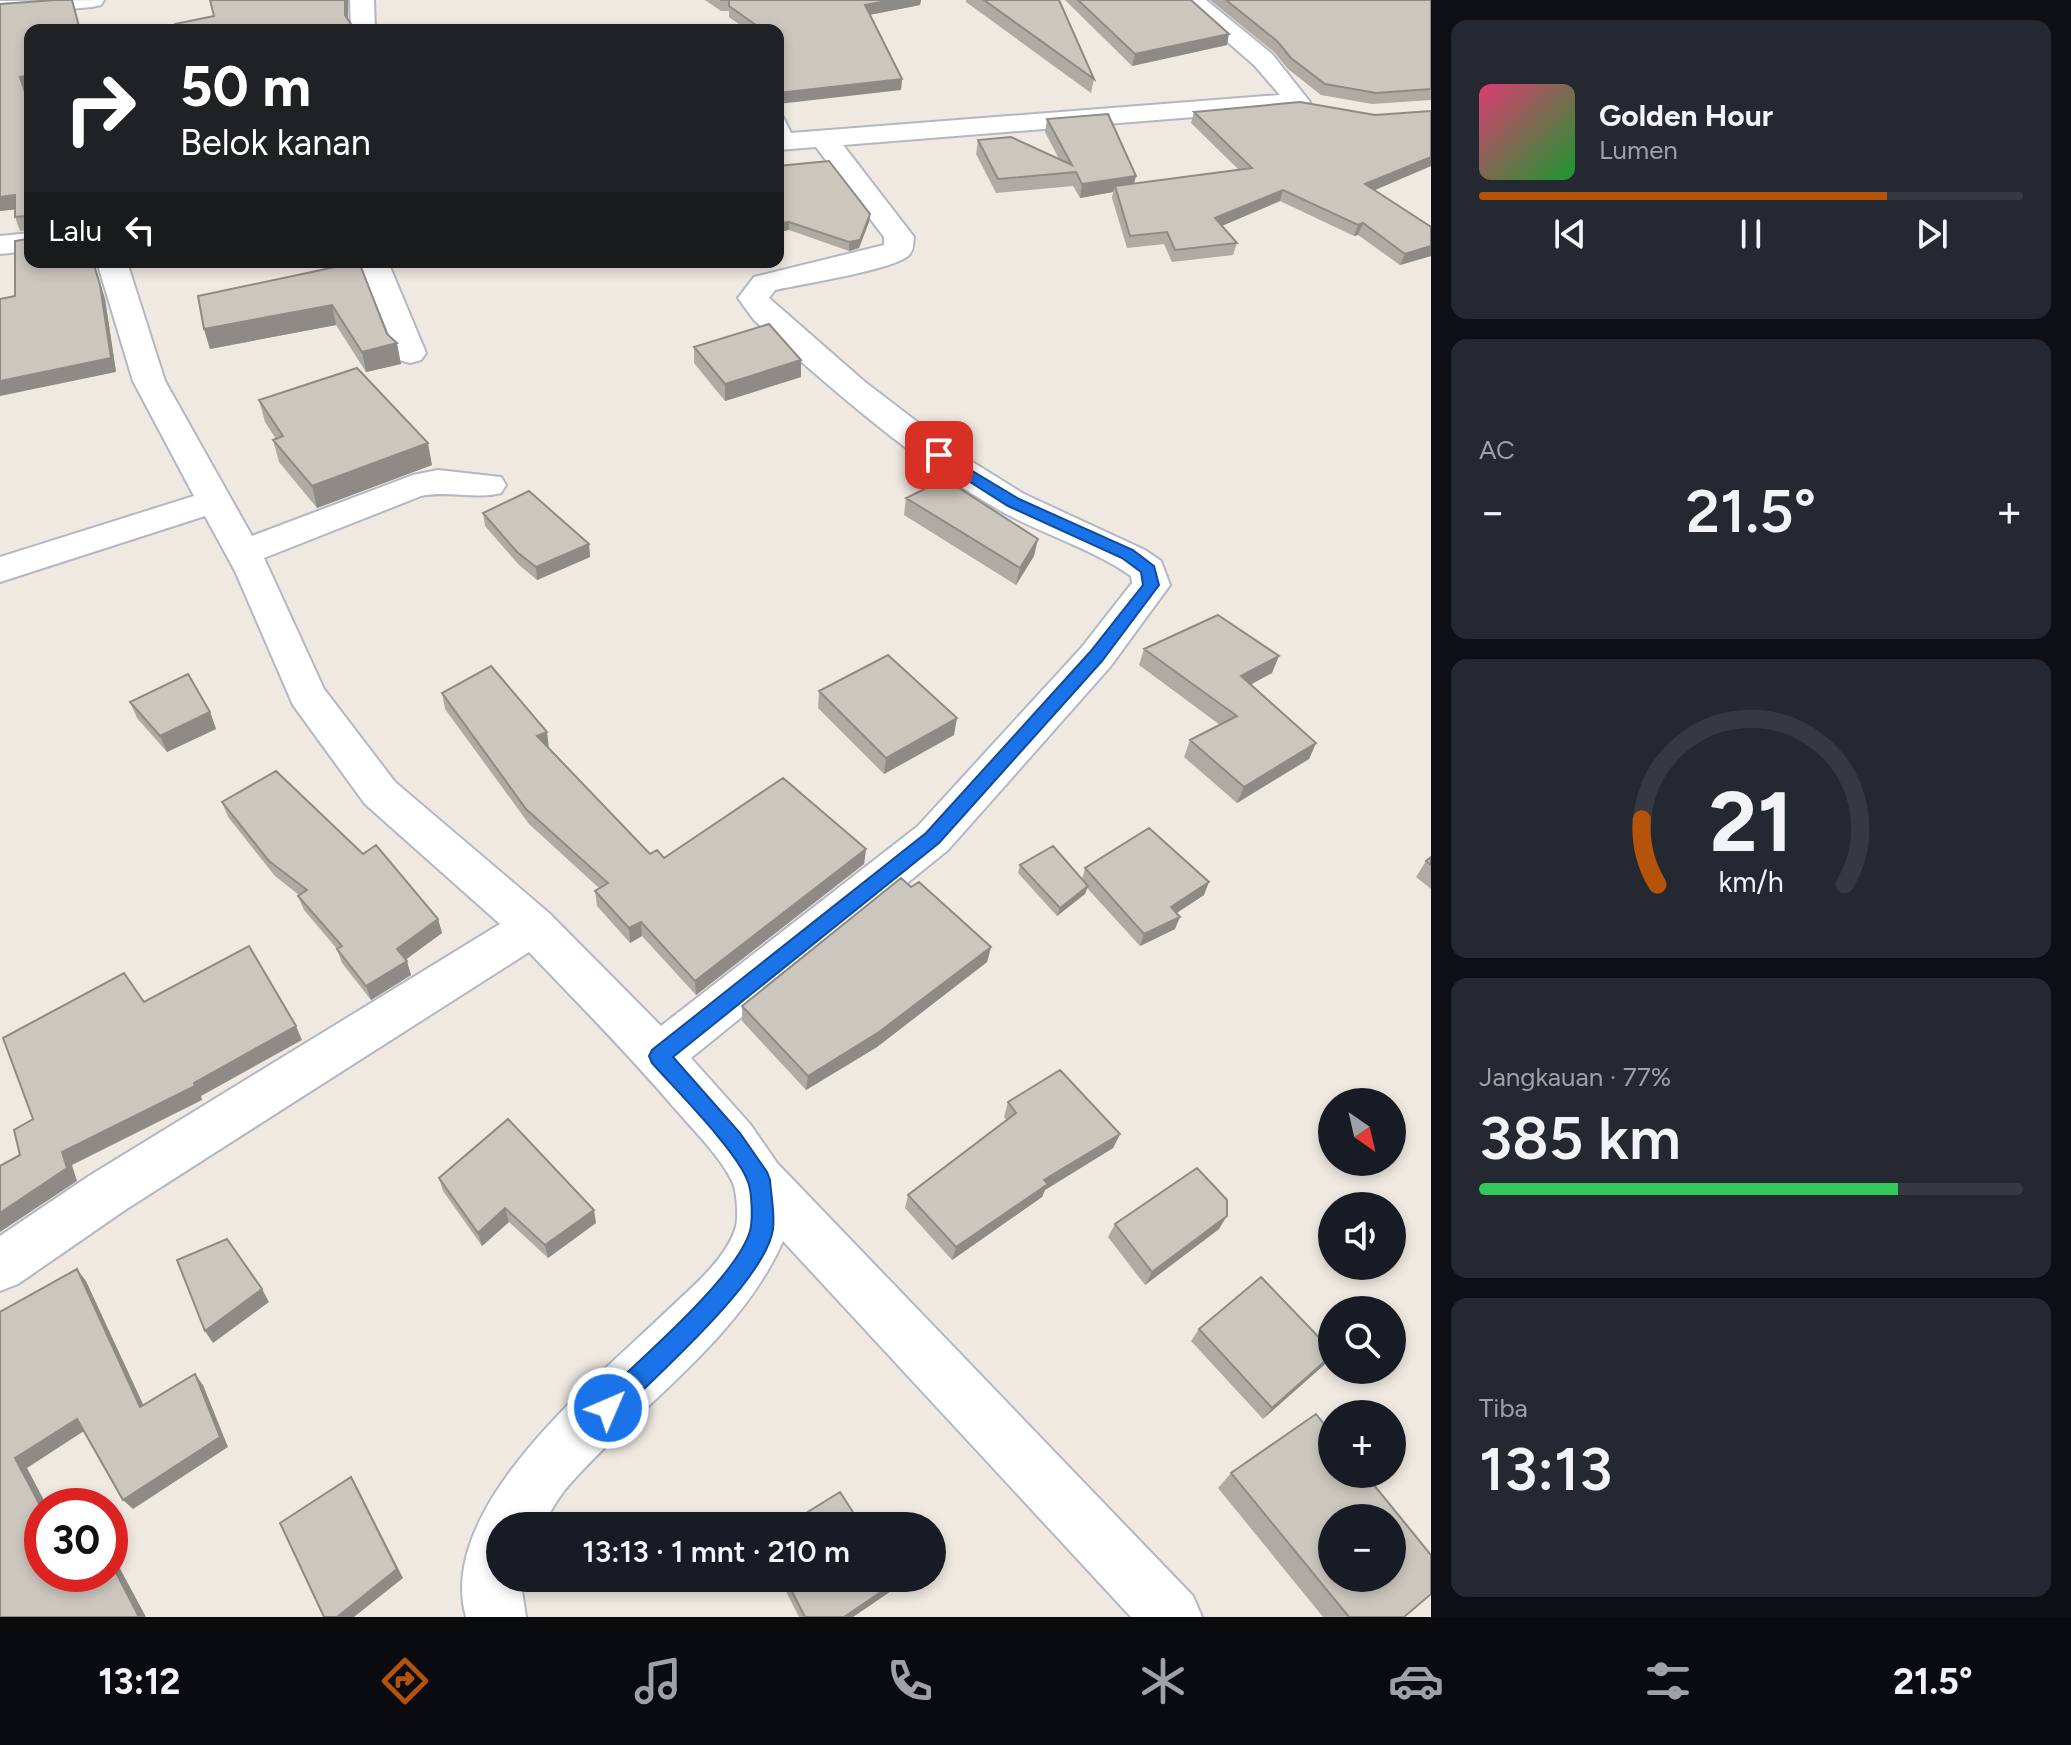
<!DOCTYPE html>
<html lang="id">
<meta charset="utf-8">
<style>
:root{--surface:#171b24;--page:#242831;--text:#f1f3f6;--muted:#9ea1a6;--line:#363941;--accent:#b45309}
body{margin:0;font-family:Figtree,sans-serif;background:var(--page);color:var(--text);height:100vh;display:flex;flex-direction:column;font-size:30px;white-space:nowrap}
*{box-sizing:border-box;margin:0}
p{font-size:26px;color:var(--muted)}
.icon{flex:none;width:44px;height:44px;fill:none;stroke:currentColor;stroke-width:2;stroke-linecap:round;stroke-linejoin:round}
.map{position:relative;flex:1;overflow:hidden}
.sheet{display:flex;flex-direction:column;gap:20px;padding:20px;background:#0d0f14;width:640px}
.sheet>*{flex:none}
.hud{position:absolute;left:24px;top:24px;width:760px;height:244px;border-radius:16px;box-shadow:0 4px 12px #0003;background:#202124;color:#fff;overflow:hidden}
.needle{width:52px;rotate:146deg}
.tools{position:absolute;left:1318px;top:1088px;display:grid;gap:16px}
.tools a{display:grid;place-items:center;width:88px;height:88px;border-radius:50%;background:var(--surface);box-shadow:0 4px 12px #0003;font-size:40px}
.speed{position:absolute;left:24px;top:1488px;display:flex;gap:16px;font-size:40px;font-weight:700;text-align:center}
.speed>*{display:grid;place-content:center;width:104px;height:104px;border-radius:50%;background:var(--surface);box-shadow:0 4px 12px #0003;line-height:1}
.speed .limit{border:12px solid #d22;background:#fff;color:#111}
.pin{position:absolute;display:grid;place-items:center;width:68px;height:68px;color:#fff;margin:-34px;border-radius:16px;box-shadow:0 4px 12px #0006}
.me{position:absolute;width:88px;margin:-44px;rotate:45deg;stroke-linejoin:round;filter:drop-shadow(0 0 6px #0008)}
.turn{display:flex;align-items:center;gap:28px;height:168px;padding:0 24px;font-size:36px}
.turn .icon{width:104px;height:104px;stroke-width:2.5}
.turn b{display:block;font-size:56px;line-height:68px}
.then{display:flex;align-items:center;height:76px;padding:0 24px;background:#0003;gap:16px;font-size:30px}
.big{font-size:60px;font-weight:600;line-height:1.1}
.sheet .tile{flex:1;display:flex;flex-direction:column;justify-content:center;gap:12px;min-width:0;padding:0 28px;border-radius:16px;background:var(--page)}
.sheet .dial{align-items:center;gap:0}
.dial svg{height:208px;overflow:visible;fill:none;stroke:var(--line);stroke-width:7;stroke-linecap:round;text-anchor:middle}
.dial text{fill:var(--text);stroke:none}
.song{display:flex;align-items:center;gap:24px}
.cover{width:96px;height:96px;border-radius:12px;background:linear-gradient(135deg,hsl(340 70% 55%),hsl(130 70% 35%))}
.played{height:8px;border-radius:4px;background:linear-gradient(90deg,var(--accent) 75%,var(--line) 75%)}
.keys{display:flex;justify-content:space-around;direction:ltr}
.heat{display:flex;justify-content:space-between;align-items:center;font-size:44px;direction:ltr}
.charge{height:12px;border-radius:6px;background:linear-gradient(90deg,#34c759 77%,var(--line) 0)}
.trip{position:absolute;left:486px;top:1512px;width:460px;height:80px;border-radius:40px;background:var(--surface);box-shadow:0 4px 12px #0003;font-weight:600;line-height:80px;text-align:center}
.tab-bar{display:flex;height:128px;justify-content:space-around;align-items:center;background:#090b0e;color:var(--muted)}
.tab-bar .icon{width:56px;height:56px}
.tab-bar .selected{color:var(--accent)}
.tab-bar b{font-size:36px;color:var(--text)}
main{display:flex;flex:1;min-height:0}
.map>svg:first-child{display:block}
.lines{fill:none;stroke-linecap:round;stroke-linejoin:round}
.lane-casing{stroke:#b4b7c1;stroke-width:4}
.street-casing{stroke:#b4b7c1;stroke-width:4}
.lane{fill:#fff;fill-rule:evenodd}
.street{fill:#fff;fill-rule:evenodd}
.wall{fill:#afaba4}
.shaded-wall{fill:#8e8b86}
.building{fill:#cbc7bf;stroke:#8e8b86;stroke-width:2;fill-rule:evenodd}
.route{fill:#1a73e8;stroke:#114b97;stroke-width:2}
</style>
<main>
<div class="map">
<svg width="1431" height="1617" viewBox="0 0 1431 1617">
<rect width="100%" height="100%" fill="#efe9e1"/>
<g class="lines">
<defs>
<path id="lane" d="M778,116L783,117L795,141L794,144L783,141L778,132Z"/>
<path id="street" d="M104,0L101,5L92,7L0,15V1Z
M350,0H374L375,30H351Z
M1179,0H1206L1272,54L1310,102L1306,108L843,145L914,237C913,243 914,250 909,255C894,270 801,284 775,290L769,298L865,382L958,453L1024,494L1145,550L1161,561L1170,585L1110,667L948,850L691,1058L750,1124L777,1163L1193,1596L1202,1617H1131L783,1241C740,1339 639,1406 569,1485C558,1497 550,1513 542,1526H500V1578H520L526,1617H466C435,1506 598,1378 669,1309C692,1287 724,1261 735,1230C739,1220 737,1193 733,1183C720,1156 696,1133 677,1111C630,1056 579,1004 529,952L125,1210L18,1284L0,1291V1236L89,1176L500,924L365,804L293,705L235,571L205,516L0,582V557L194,496L133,381L97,262H127L165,381L252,536L413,475L438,470L501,477L506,485L501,493C475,500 448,490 421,496L264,558L324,689L395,782L549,913L661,1026L918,826L1082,647L1132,583L1131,576L1119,568C1081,545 1038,532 999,510C909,458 831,388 754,320L738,298L754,277L884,245V237L816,147L778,150V134L1280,95L1254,65Z
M30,233V251L0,254V236Z
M358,262H388L426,353L421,360L410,363L399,360L394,353Z"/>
</defs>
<!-- lane casing -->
<use href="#lane" class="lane-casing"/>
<!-- street casing -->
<use href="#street" class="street-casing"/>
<!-- lane -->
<use href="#lane" class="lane"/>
<!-- street -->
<use href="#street" class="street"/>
</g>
<!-- wall -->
<path class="wall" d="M72,0L76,11L24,90L30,262H95L94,263L105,299L116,372L15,296L27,239V230L20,231L15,217V209L0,211V4Z
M705,0H921L920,5L869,15L902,79L901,90L778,30H747L729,17V11H721Z
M966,0H1059L1094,79L1091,93L966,2Z
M1065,0H1191L1227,45L1132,66Z
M1210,0H1431V100L1372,104L1321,95L1288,69L1274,52Z
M1431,111V166L1374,190L1431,227V256L1400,265L1358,235L1354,236L1280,201L1222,226L1237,243L1233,255L1172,262L1164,244L1127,248L1112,198L1113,192L1080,198L1073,186L996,193L976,154L978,140L1059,159L1045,132L1047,119L1136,176L1134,184L1239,170L1191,123L1194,112L1375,115Z
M778,166L870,214L869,222L859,248L849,251L789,230L778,232Z
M359,262L401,364L366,372L336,325L210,349L204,329Z
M694,347L801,377L725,401L694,363Z
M259,400L432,465L317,508L279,462L273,440L276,439L265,422Z
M906,498L1034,556L1016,585L904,515Z
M483,513L589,544L590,557L537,580L519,565L485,526Z
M1144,649L1272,673L1251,684L1316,743L1309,759L1237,803L1184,757L1190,740L1220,725L1139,665Z
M819,691L954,735L884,774L818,708Z
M442,693L549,748L650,854L664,858L866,849L864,864L696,995L642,936L630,943L597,906L595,891L599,888L529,824L445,709Z
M130,702L210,712L216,729L167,752L137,718Z
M222,802L363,854L438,919L442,933L405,960L411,975L371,1000L342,963L337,949L304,910L298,896L299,895L275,876L228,817Z
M1431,857V889L1416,877L1426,861Z
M1020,865L1082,879L1085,868L1204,895L1176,913L1175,929L1140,946L1087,888L1085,894L1057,916L1018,873Z
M911,887L991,947L987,962L877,1047L806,1090L742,1021V1006Z
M1008,1102L1120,1134L1113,1148L1045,1190L1042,1197L952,1260L905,1208L908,1195L1007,1121L1004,1117Z
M439,1178L596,1223L548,1258L509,1222L482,1246L443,1191Z
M1115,1224L1219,1229L1145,1285L1108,1237Z
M1199,1329L1332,1355L1324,1365L1263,1419L1191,1341Z
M1231,1473L1404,1617H1323L1218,1488Z
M779,1578H895L894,1589L853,1617H799Z"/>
<!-- shaded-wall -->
<path class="shaded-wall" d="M345,0H348V30L345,15Z
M892,0H921L920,5L864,16L865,5Z
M1229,34L1227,45L1132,66L1135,54Z
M30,75V89L24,90L20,77Z
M902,79L901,90L778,104V93Z
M1431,157V166L1361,196L1365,184Z
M1136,176L1132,189L1115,186L1113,192L1080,198L1082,184Z
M1283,190L1280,201L1212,230L1215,218Z
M15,195L20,209L0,211V197Z
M870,214L869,222L859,248L849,251V242Z
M789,222V230L778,232V223Z
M1363,223L1358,235L1354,236L1358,225Z
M1431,246V256L1400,265L1405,254Z
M93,262H95L94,263L105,299L116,372L0,396V381Z
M478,262H508L479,266Z
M332,305L336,325L210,349L204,329Z
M397,343L401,364L366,372L362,352Z
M801,360V377L725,401V384Z
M428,443L432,465L317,508L312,486Z
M1038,539L1034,556L1016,585L1020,568Z
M589,544L590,557L537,580L536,567Z
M1279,656L1272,673L1235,693L1241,676Z
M210,712L216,729L167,752L160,736Z
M957,718L954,735L884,774L886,758Z
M547,732L549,748L539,752L537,736Z
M1316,743L1309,759L1237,803L1244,787Z
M866,849L864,864L696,995L695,981Z
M1209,882L1204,895L1166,920L1171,907Z
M1088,886L1085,894L1057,916L1060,908Z
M1180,917L1175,929L1140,946L1144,934Z
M438,919L442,933L401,963L397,949Z
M641,922L642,936L630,943L629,928Z
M991,947L987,962L877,1047L806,1090L808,1076Z
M407,961L411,975L371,1000L366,986Z
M296,1026L302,1040L201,1096L202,1100L72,1165L77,1181L0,1232V1213L62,1152L194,1083Z
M1120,1134L1113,1148L1045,1190L1042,1197L952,1260L956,1247L1044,1180Z
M505,1208L509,1222L482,1246L478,1233Z
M594,1210L596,1223L548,1258L545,1245Z
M1227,1216L1219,1229L1145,1285L1152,1272Z
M77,1269L86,1281L149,1417L140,1407Z
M262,1289L269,1302L213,1343L205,1331Z
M1332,1355L1324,1365L1263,1419L1272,1408Z
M195,1374L203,1385L228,1447L133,1509L123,1500Z
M77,1419L87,1429L27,1468L47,1506H42V1509L15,1458Z
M351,1477L357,1487L403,1578L354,1617H337Z
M110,1550L146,1617H139L110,1561Z
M897,1581L894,1589L853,1617H844Z"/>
<!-- building -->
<path class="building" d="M55,0H72L80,30H30V75L20,77L30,107V262H93L100,285L111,358L0,381V299L15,296V241L27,239L28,219L25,216L15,217V195L0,197V4Z
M210,0H345V15L355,30H176L175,24L214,16Z
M720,0H892L865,5L902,79L778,93V30H763L729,6V0Z
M984,0H1059L1094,79Z
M1078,0H1191L1229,34L1135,54Z
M1226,0H1431V89L1376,93L1325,84L1291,58L1277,41Z
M1300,102L1375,115L1431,111V157L1365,184L1431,227V246L1405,254L1363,223L1358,225L1283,190L1215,218L1237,243L1175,250L1167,232L1130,236L1115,186L1252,168L1194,112Z
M1108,114L1136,176L1082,184L1076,172L998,179L978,140L1011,137L1072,165L1047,119Z
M829,161L870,214L860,240L849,242L789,222L778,223V166Z
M359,262L387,334L397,343L362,352L332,305L204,329L198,296Z
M769,324L801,360L725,384L694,347Z
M357,368L428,443L312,486L273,440L283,436L259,400Z
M945,479L1038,539L1020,568L906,498Z
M529,491L589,544L536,567L517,552L483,513Z
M1218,615L1279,656L1241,676L1316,743L1244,787L1190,740L1237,716L1144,649Z
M888,655L957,718L886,758L819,691Z
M491,666L547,732L537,736L650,854L657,850L664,858L783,778L866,849L695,981L641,922L629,928L595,891L608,883L526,809L442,693Z
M188,674L210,712L160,736L130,702Z
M276,771L363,854L376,845L438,919L397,949L407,961L366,986L337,949L342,946L298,896L307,890L269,861L222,802Z
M1149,828L1209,882L1171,907L1180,917L1144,934L1085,868Z
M1053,846L1088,886L1060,908L1020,865Z
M1431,857V865L1426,861Z
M901,878L911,887L919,882L991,947L879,1032L808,1076L742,1006Z
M249,946L296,1026L194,1083L195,1086L62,1152L67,1168L0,1213V1166L20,1155L14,1130L33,1119L3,1038L124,973L144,1002Z
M1060,1070L1120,1134L1044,1180L1048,1184L956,1247L908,1195L1016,1113L1008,1102Z
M508,1119L594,1210L545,1245L505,1208L478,1233L439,1178Z
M1197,1168L1227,1200V1216L1152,1272L1115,1224Z
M227,1239L262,1289L205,1331L177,1260Z
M77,1269L140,1407L195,1374L220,1437L123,1500L77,1419L15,1458L42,1509V1574H110V1561L139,1617H0V1312Z
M1261,1277L1332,1351V1355L1272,1408L1199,1329Z
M1316,1414L1332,1434V1474H1365L1431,1555V1594L1404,1617H1349L1231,1473ZM1332,1518H1392V1578H1332Z
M351,1477L397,1569L337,1617H324L280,1523Z
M840,1492L862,1526H785Z
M785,1578H895L897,1581L844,1617H805Z"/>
<!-- route -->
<path class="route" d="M939,451L1019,499L1133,550L1154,566L1159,585L1102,661L939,843L673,1057L740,1133L767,1172L770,1180C771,1195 775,1214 773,1229C766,1280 655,1377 616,1416L608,1420L599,1416L596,1408L599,1399C637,1362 737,1277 750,1231C753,1220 752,1192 748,1182C738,1152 675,1089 652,1063L649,1056L652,1050L926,833L1090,652L1143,585L1141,572L1122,558L1008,506L934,459V452Z"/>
</svg>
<div class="tools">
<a><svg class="needle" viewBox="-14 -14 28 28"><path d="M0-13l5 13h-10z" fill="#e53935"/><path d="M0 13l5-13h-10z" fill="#9ea1a6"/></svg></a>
<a><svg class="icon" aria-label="sound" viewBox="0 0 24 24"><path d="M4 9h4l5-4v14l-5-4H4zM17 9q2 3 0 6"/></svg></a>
<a><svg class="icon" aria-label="search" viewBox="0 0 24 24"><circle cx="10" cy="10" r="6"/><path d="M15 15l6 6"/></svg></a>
<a>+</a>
<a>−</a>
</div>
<div class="speed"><div class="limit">30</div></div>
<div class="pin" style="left:939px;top:455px;background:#d93025"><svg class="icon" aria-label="arrive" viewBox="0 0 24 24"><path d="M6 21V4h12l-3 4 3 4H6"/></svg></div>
<svg class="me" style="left:608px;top:1408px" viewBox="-20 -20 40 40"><circle r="17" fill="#1a73e8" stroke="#fff" stroke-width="3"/><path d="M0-11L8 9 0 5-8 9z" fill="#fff"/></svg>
<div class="trip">13:13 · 1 mnt · 210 m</div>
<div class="hud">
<div class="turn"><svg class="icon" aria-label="right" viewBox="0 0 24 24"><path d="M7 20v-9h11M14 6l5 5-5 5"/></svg><div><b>50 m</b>Belok kanan</div></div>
<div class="then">Lalu<svg class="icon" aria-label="left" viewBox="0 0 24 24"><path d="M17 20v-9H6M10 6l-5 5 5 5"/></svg></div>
</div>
</div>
<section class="sheet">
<div class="tile">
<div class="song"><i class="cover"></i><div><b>Golden Hour</b><p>Lumen</p></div></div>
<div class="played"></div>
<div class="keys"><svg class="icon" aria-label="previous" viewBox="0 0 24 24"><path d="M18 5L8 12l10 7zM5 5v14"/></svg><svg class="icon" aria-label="pause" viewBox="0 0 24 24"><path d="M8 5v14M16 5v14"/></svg><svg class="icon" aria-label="next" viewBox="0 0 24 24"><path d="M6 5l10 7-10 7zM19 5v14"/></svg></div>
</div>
<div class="tile"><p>AC</p>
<div class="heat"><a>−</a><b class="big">21.5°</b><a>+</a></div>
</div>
<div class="tile dial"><svg viewBox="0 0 100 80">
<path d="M14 69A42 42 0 1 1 86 69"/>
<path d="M14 69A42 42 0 0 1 8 44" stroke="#b45309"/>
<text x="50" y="56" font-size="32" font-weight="700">21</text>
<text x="50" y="72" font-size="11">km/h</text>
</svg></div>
<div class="tile"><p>Jangkauan · 77%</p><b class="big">385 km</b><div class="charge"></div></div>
<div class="tile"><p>Tiba</p><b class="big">13:13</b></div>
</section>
</main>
<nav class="tab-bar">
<b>13:12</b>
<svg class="icon selected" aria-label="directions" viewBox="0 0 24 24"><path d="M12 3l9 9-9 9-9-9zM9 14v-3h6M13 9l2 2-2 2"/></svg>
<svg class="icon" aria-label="music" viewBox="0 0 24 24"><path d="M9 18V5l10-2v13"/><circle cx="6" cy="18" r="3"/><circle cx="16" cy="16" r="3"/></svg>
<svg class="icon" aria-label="phone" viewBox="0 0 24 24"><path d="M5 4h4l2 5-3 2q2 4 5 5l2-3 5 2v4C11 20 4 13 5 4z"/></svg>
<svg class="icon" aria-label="climate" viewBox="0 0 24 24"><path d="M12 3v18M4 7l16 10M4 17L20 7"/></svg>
<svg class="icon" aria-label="car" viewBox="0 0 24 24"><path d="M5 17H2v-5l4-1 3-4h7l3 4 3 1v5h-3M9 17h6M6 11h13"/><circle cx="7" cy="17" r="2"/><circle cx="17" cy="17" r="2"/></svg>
<svg class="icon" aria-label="filters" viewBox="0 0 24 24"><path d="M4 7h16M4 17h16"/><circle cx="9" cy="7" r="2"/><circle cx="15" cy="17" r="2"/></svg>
<b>21.5°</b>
</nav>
